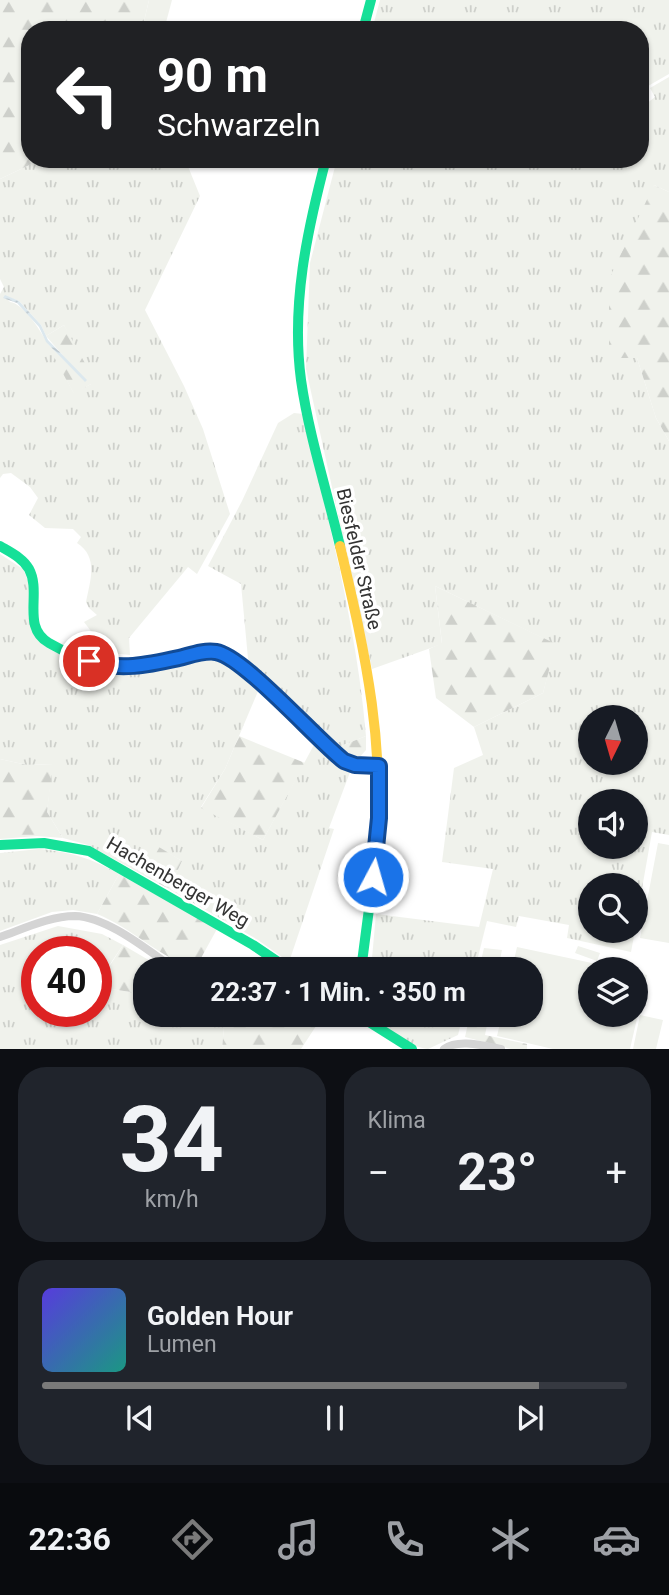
<!DOCTYPE html>
<html lang="de">
<meta charset="utf-8">
<style>
:root{--surface:#171b24;--page:#20242c;--text:#f1f3f6;--muted:#9ea1a6;--line:#363941;--accent:#7a7a7a}
body{margin:0;font-family:Roboto,sans-serif;background:var(--page);color:var(--text);height:100vh;display:flex;flex-direction:column;font-size:26px;white-space:nowrap}
*{box-sizing:border-box;margin:0}
p{font-size:23px;color:var(--muted)}
.icon{flex:none;width:38px;height:38px;fill:none;stroke:currentColor;stroke-width:2;stroke-linecap:round;stroke-linejoin:round}
.map{position:relative;height:1049px;overflow:hidden}
.panel{display:flex;flex-direction:column;gap:18px;padding:18px;background:#0d0f14;flex:1}
.panel>*{flex:none}
.guide{position:absolute;left:21px;top:21px;width:628px;height:147px;border-radius:28px;box-shadow:0 2px 5px #0004;background:#202124;color:#fff;overflow:hidden}
.needle{width:46px;rotate:185deg}
.tools{position:absolute;left:578px;top:705px;display:grid;gap:14px}
.tools a{display:grid;place-items:center;width:70px;height:70px;border-radius:50%;background:var(--surface);box-shadow:0 2px 5px #0004;font-size:35px}
.speed{position:absolute;left:21px;top:936px;display:flex;gap:14px;font-size:35px;font-weight:700;text-align:center}
.speed>*{display:grid;place-content:center;width:91px;height:91px;border-radius:50%;background:var(--surface);box-shadow:0 2px 5px #0004;line-height:1}
.speed .limit{border:10px solid #d22;background:#fff;color:#111}
.pin{position:absolute;display:grid;place-items:center;width:60px;height:60px;color:#fff;margin:-30px;border:4px solid #fff;border-radius:50%;box-shadow:0 2px 7px #0007}
.me{position:absolute;width:77px;margin:-38px;rotate:6deg;stroke-linejoin:round;filter:drop-shadow(0 0 5px #0008)}
.turn{display:flex;align-items:center;gap:24px;height:147px;padding:0 21px;font-size:32px}
.turn .icon{width:91px;height:91px;stroke-width:2.5}
.turn b{display:block;font-size:49px;line-height:60px}
.big{font-size:52px;font-weight:700;line-height:1.1}
.panel .card{flex:1;display:flex;flex-direction:column;justify-content:center;gap:10px;min-width:0;padding:0 24px;border-radius:28px;background:var(--page)}
.panel .dial{align-items:center;gap:0}
.dial b{font-size:91px;line-height:1}
.song{display:flex;align-items:center;gap:21px}
.cover{width:84px;height:84px;border-radius:10px;background:linear-gradient(135deg,hsl(250 70% 55%),hsl(170 70% 35%))}
.played{height:7px;border-radius:4px;background:linear-gradient(90deg,var(--accent) 85%,var(--line) 85%)}
.keys{display:flex;justify-content:space-around;direction:ltr}
.heat{display:flex;justify-content:space-between;align-items:center;font-size:38px;direction:ltr}
.panel .tiles{flex:1;display:grid;gap:18px;grid-template-columns:1fr 1fr}
.card:last-child{grid-column:span 2}
.trip{position:absolute;left:133px;top:957px;width:410px;height:70px;border-radius:28px;background:var(--surface);box-shadow:0 2px 5px #0004;font-weight:700;line-height:70px;text-align:center}
.tab-bar{display:flex;height:112px;justify-content:space-around;align-items:center;background:#090b0e;color:var(--muted)}
.tab-bar .icon{width:49px;height:49px}
.tab-bar .active{color:var(--accent)}
.tab-bar b{font-size:32px;color:var(--text)}
.map>svg:first-child{display:block}
.grass{fill:url(#grass-tufts);fill-rule:evenodd}
.forest{fill:url(#forest-firs)}
.park{fill:#f0f2ec}
.water{fill:url(#water-ripples)}
.lines{fill:none;stroke-linecap:round;stroke-linejoin:round}
.street{stroke:#d4d4d4;stroke-width:8}
.fast{stroke:#16e098;stroke-width:10}
.slow{stroke:#ffcf43;stroke-width:10}
.route-casing{stroke:#114b97;stroke-width:18}
.route{stroke:#1a73e8;stroke-width:12}
.labels{text-anchor:middle;dominant-baseline:central;stroke-width:7;stroke-linejoin:round;paint-order:stroke}
.street-label{font-size:19px;fill:#333;stroke:#fff}
</style>
<div class="map">
<svg width="669" height="1049" viewBox="0 0 669 1049">
<defs>
<pattern id="grass-tufts" width="24" height="20" patternUnits="userSpaceOnUse" patternTransform="scale(1.75)"><rect width="24" height="20" fill="#f0f2ec"/><path d="M3 7l-1-3M5 7V3M7 7l1-3M15 17l-1-3M17 17v-4M19 17l1-3" fill="none" stroke="#ced0cb"/></pattern>
<pattern id="forest-firs" width="22" height="20" patternUnits="userSpaceOnUse" patternTransform="scale(1.75)"><rect width="22" height="20" fill="#f0f2ec"/><path d="M5 1l3.5 6h-7zM16 11l3.5 6h-7z" fill="#ced0cb"/></pattern>
<pattern id="water-ripples" width="26" height="14" patternUnits="userSpaceOnUse" patternTransform="scale(1.75)"><rect width="26" height="14" fill="#dce8ee"/><path d="M2 4q2-2 4 0t4 0M15 11q2-2 4 0t4 0" fill="none" stroke="#bdc7cd"/></pattern>
</defs>
<rect width="100%" height="100%" fill="#fff"/>
<!-- grass -->
<path class="grass" d="M149,0H172L164,30H142Z
M380,0H669V74L648,86L641,78L640,30H372Z
M669,77V192L654,185L637,358L656,418L669,441V835L652,832L635,928V886H590V931H635L631,952L567,938L569,925L519,916L516,927L487,921L475,969H371L376,914L479,927L493,869L442,862L454,768L483,755L474,727L543,693L555,644L435,586L442,644L372,669L306,369L310,263L337,159H640L641,108L655,97L650,88ZM590,718H635V763H590ZM590,802H635V847H590Z
M42,159H185L200,196L145,310L184,386L203,429L230,514L197,574L188,567L129,638L130,655L110,653L106,651L84,622L97,615L89,608L86,602C90,581 99,557 77,543L81,537L73,529L45,528L29,515L38,498L30,487L11,473L3,474L0,478V294L4,287L0,279V179ZM5,296L19,301L41,325L46,336L64,325L91,384L74,393C62,372 33,305 10,302Z
M294,413L303,414C328,520 357,627 366,736L336,748L249,669L241,584L208,566L242,501L278,423Z
M0,554L23,569L30,585L42,644L100,672L114,675L215,656L229,661L259,689L225,769L201,807L263,840L316,741L340,768L352,767L329,828L334,829L289,962L258,940L169,889L182,861L154,845L136,871L88,845L63,838L47,812L52,764L27,765L0,759Z
M39,849C71,852 91,858 119,874L97,914L73,910L52,912L0,931V853Z
M58,926L102,934L123,945L96,985V952H37V1012H96V987L145,994V1015H225L222,1049H0V945Z
M374,1015H463L458,1035L428,1049C412,1048 382,1029 374,1015Z"/>
<!-- forest -->
<path class="forest" d="M0,0H149L142,30H30V159H42L0,179Z
M654,185L669,192V441L656,418L637,358H609V279Z
M64,325L92,376L91,384L74,394L46,342L85,381L46,336Z
M435,586L556,644L543,693L474,727L436,698L429,649L442,643Z
M239,736L305,763L263,840L201,808L225,769Z
M366,736V750L358,759L346,756L336,748Z
M0,759L27,765L53,764L47,812L63,838L37,836L0,839Z
M154,844L182,861L169,889L136,871Z
M119,874L217,929L195,969C159,957 132,928 97,914Z
M123,945L164,969L145,970V994L96,987Z
M484,948L502,950L498,969H479Z
M225,1015H303L318,1023L301,1049H222Z
M470,1015H489L485,1035L527,1044V1049H511L465,1037Z"/>
<!-- park -->
<path class="park" d="M658,843L669,845V943L640,938Z
M578,946L600,953L597,961L575,953Z
M517,947L620,969L590,970V1015H635V973L647,975L630,1049H553L497,1036L502,1015H530V970L512,969Z
M640,1015L663,1020L656,1049H633Z"/>
<!-- water -->
<path class="water" d="M5,295L19,301L41,325L48,340L87,380L85,382L46,342L39,327L17,303L3,298Z"/>
<g class="lines">
<!-- street -->
<path class="street" d="M0,937C23,929 50,916 75,916C107,917 146,949 172,967L181,970
M314,1015L335,1022L350,1015
M444,1049C459,1038 484,1046 501,1049"/>
<!-- fast -->
<path class="fast" d="M363,30L371,0
M326,159C307,231 291,305 301,380C309,436 327,491 340,546
M0,546C10,552 23,558 29,569C42,593 21,627 49,643C87,666 130,671 172,660C187,656 204,648 219,653C254,664 313,734 344,761L355,765L379,766
M0,845L44,843L89,851L253,945L290,970
M361,970L375,863
M358,1015L412,1049"/>
<!-- slow -->
<path class="slow" d="M340,546C366,656 387,749 375,863"/>
</g>
<g class="lines">
<defs>
<path id="route" d="M89,661C120,671 147,665 179,658C191,655 204,650 216,652C243,656 317,740 344,761L355,765L379,766V818L373,877"/>
</defs>
<!-- route casing -->
<use href="#route" class="route-casing"/>
<!-- route -->
<use href="#route" class="route"/>
</g>
<g class="labels">
<!-- street labels -->
<g class="street-label">
<text transform="translate(359 559) rotate(77)">Biesfelder Straße</text>
<text transform="translate(178 882) rotate(30)">Hachenberger Weg</text>
</g>
</g>
</svg>
<div class="tools">
<a><svg class="needle" viewBox="-14 -14 28 28"><path d="M0-13l5 13h-10z" fill="#e53935"/><path d="M0 13l5-13h-10z" fill="#9ea1a6"/></svg></a>
<a><svg class="icon" aria-label="sound" viewBox="0 0 24 24"><path d="M4 9h4l5-4v14l-5-4H4zM17 9q2 3 0 6"/></svg></a>
<a><svg class="icon" aria-label="search" viewBox="0 0 24 24"><circle cx="10" cy="10" r="6"/><path d="M15 15l6 6"/></svg></a>
<a><svg class="icon" aria-label="layers" viewBox="0 0 24 24"><path d="M12 4l9 5-9 5-9-5zM3 14l9 5 9-5"/></svg></a>
</div>
<div class="speed"><div class="limit">40</div></div>
<div class="pin" style="left:89px;top:661px;background:#d93025"><svg class="icon" aria-label="arrive" viewBox="0 0 24 24"><path d="M6 21V4h12l-3 4 3 4H6"/></svg></div>
<svg class="me" style="left:373px;top:877px" viewBox="-20 -20 40 40"><circle r="17" fill="#1a73e8" stroke="#fff" stroke-width="3"/><path d="M0-11L8 9 0 5-8 9z" fill="#fff"/></svg>
<div class="trip">22:37 · 1 Min. · 350 m</div>
<div class="guide">
<div class="turn"><svg class="icon" aria-label="left" viewBox="0 0 24 24"><path d="M17 20v-9H6M10 6l-5 5 5 5"/></svg><div><b>90 m</b>Schwarzeln</div></div>
</div>
</div>
<section class="panel">
<div class="tiles">
<div class="card dial"><b>34</b><p>km/h</p></div>
<div class="card"><p>Klima</p>
<div class="heat"><a>−</a><b class="big">23°</b><a>+</a></div>
</div>
<div class="card">
<div class="song"><i class="cover"></i><div><b>Golden Hour</b><p>Lumen</p></div></div>
<div class="played"></div>
<div class="keys"><svg class="icon" aria-label="previous" viewBox="0 0 24 24"><path d="M18 5L8 12l10 7zM5 5v14"/></svg><svg class="icon" aria-label="pause" viewBox="0 0 24 24"><path d="M8 5v14M16 5v14"/></svg><svg class="icon" aria-label="next" viewBox="0 0 24 24"><path d="M6 5l10 7-10 7zM19 5v14"/></svg></div>
</div>
</div>
</section>
<nav class="tab-bar">
<b>22:36</b>
<svg class="icon active" aria-label="directions" viewBox="0 0 24 24"><path d="M12 3l9 9-9 9-9-9zM9 14v-3h6M13 9l2 2-2 2"/></svg>
<svg class="icon" aria-label="music" viewBox="0 0 24 24"><path d="M9 18V5l10-2v13"/><circle cx="6" cy="18" r="3"/><circle cx="16" cy="16" r="3"/></svg>
<svg class="icon" aria-label="phone" viewBox="0 0 24 24"><path d="M5 4h4l2 5-3 2q2 4 5 5l2-3 5 2v4C11 20 4 13 5 4z"/></svg>
<svg class="icon" aria-label="climate" viewBox="0 0 24 24"><path d="M12 3v18M4 7l16 10M4 17L20 7"/></svg>
<svg class="icon" aria-label="car" viewBox="0 0 24 24"><path d="M5 17H2v-5l4-1 3-4h7l3 4 3 1v5h-3M9 17h6M6 11h13"/><circle cx="7" cy="17" r="2"/><circle cx="17" cy="17" r="2"/></svg>
</nav>
